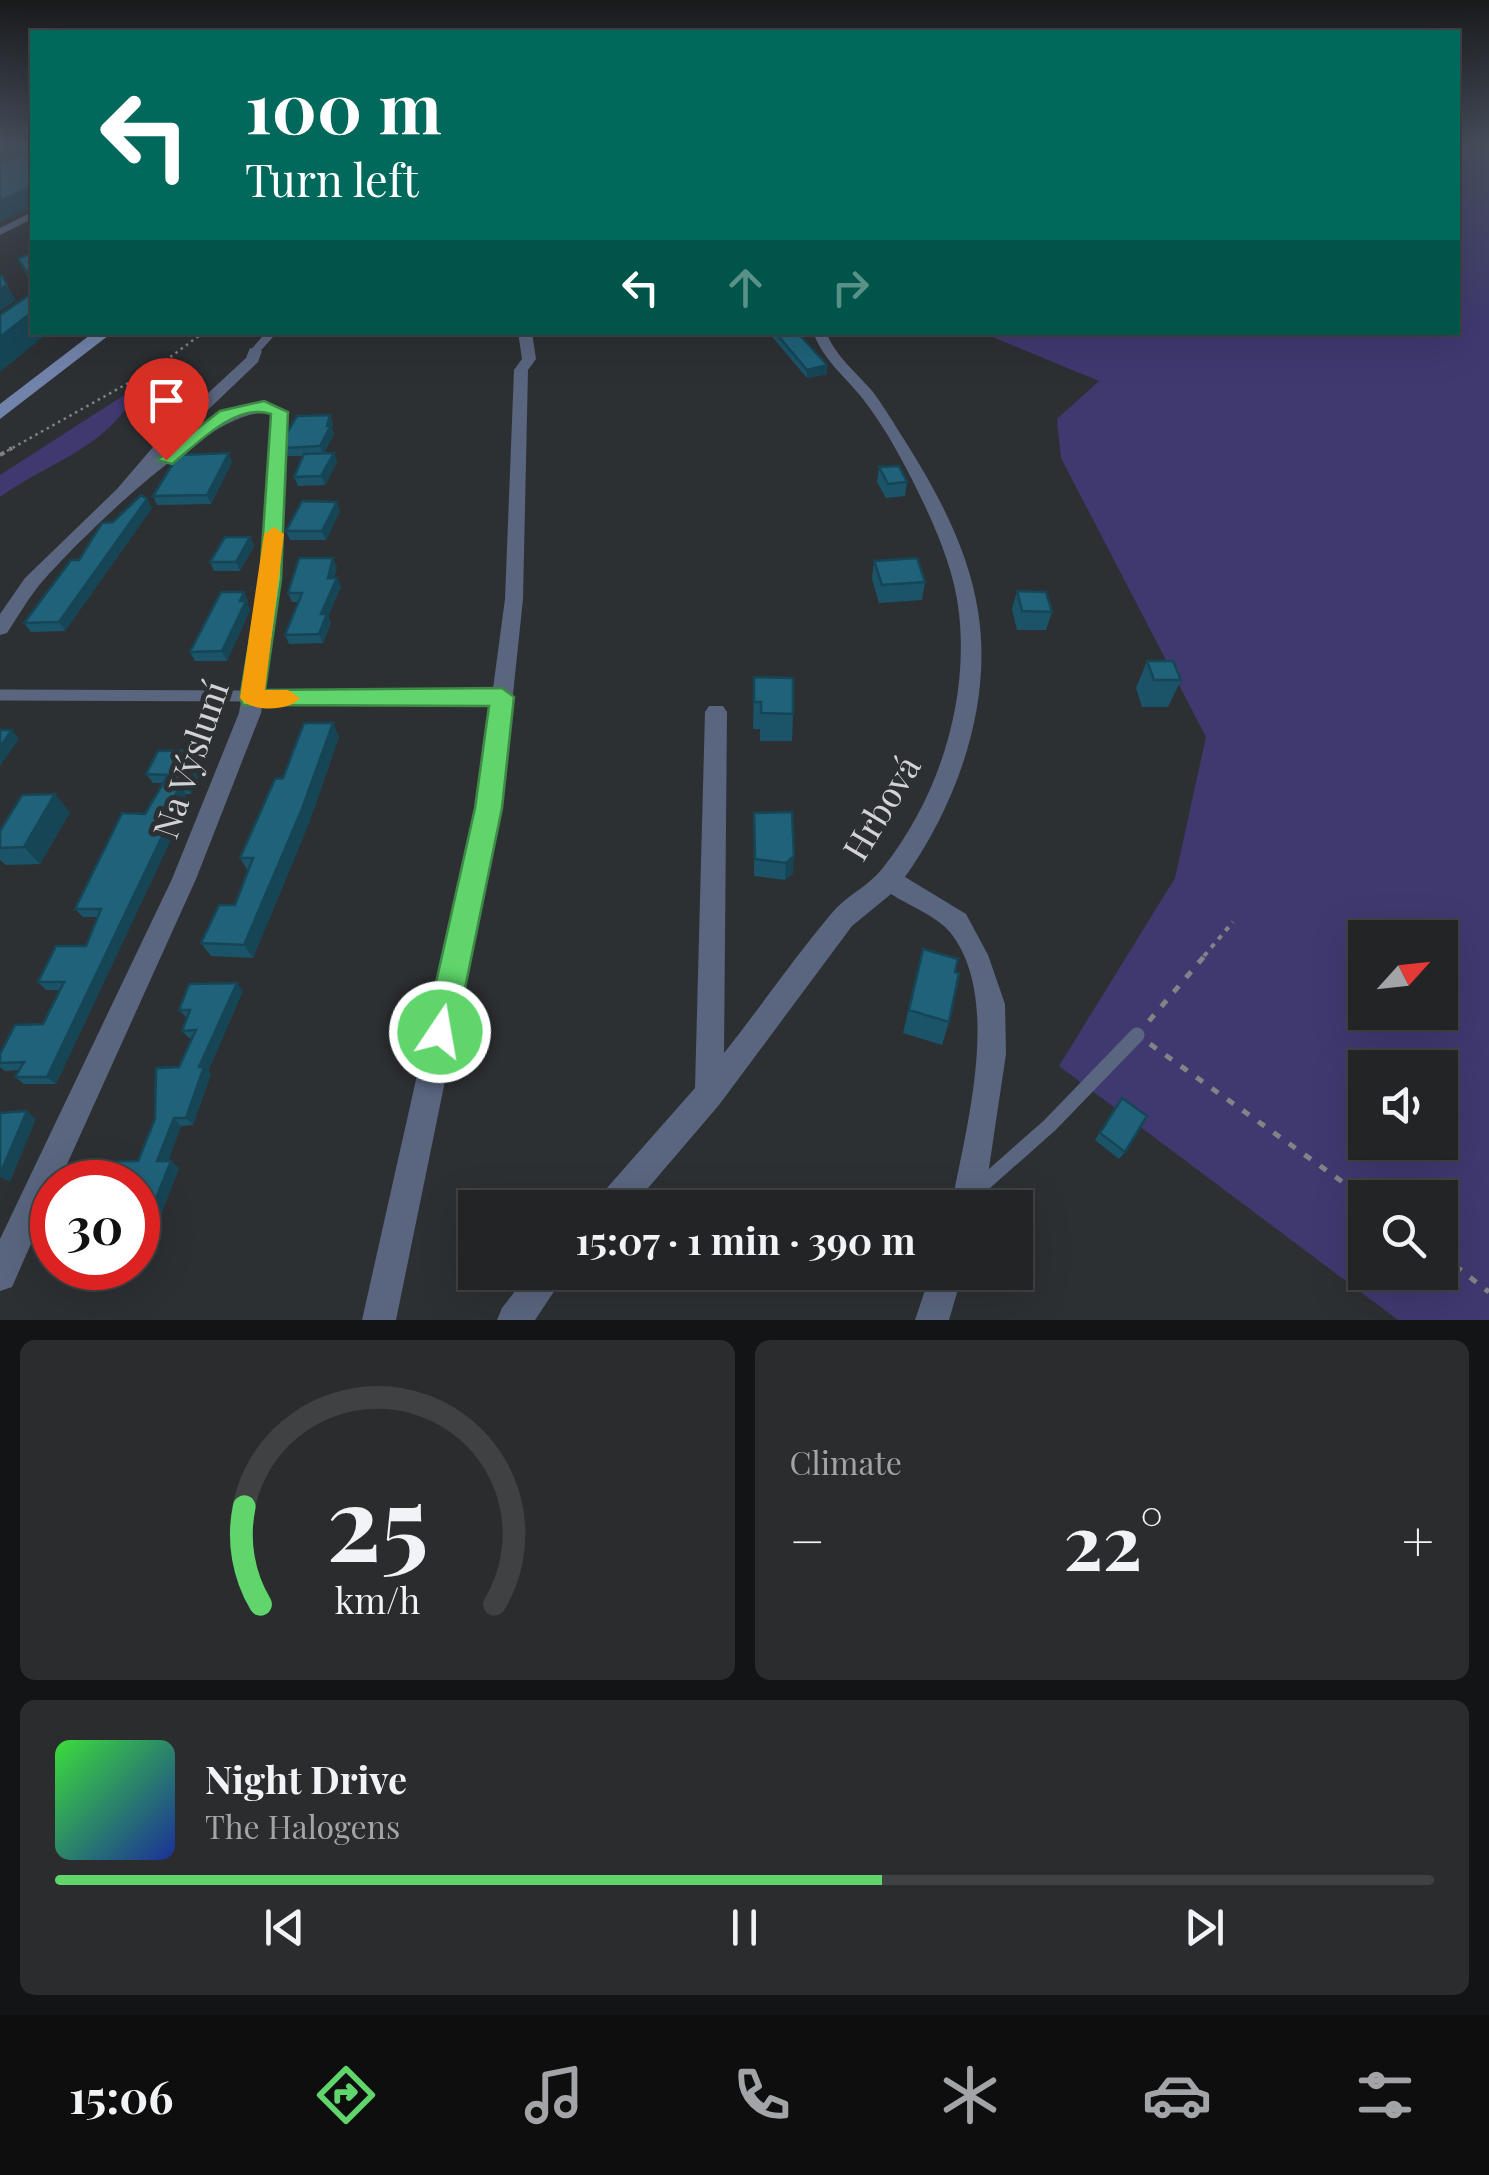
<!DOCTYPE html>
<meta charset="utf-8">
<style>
:root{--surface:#222426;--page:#2a2c2e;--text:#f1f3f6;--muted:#a2a4a7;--line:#3f4143;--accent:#5fd56b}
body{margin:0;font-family:"Playfair Display",serif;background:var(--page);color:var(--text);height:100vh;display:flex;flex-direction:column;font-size:38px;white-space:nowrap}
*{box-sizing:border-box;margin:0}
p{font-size:32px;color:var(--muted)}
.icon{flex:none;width:55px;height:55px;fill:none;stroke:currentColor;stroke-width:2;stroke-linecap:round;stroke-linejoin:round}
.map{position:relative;height:1320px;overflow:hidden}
.side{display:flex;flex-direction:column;gap:20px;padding:20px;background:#131415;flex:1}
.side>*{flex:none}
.banner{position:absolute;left:30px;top:30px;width:1430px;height:305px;border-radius:0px;box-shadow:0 10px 40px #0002,0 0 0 2px var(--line);background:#00695c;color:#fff;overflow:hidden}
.needle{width:65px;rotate:63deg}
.buttons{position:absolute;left:1348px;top:920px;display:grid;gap:20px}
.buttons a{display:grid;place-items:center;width:110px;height:110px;border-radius:0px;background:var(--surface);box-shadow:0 10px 40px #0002,0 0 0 2px var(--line);font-size:50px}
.speed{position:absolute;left:30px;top:1160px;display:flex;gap:20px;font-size:50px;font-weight:700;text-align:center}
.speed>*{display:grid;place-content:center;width:130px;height:130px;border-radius:50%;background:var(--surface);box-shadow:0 10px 40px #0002,0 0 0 2px var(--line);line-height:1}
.speed .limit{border:15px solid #d22;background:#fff;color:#111}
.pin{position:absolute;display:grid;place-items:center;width:85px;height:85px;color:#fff;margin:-102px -42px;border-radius:50% 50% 50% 0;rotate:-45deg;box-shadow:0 0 10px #0007}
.pin .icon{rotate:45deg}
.me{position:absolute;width:110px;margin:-55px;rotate:12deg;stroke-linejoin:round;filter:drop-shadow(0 0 8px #0008)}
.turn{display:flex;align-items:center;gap:35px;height:210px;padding:0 50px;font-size:45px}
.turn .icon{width:130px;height:130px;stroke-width:2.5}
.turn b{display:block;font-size:70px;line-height:85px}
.lanes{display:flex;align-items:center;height:95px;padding:0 50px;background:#0003;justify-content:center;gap:50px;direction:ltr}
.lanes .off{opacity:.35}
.big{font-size:75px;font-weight:700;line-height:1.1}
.side .widget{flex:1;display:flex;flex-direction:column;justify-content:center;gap:15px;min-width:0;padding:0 35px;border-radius:15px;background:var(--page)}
.side .dial{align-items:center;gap:0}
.dial svg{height:260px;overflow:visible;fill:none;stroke:var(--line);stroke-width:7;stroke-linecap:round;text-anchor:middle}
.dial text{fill:var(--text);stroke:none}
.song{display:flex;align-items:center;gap:30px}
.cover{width:120px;height:120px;border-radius:15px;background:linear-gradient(135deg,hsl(120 70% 55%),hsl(230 70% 35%))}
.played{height:10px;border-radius:5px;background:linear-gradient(90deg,var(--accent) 60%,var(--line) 60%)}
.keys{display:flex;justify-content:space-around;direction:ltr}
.heat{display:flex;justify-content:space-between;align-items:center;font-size:55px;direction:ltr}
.side .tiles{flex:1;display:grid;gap:20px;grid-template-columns:1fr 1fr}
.widget:last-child{grid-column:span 2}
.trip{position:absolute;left:458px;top:1190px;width:575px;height:100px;border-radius:0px;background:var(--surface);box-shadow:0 10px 40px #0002,0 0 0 2px var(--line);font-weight:700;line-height:100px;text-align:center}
.menu{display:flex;height:160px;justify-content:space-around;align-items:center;background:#0e0e0f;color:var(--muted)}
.menu .icon{width:70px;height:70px}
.menu .on{color:var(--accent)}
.menu b{font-size:45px;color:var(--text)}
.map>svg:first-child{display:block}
.green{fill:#3f3970;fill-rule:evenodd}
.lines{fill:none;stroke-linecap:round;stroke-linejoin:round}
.path-far2{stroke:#818386;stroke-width:2.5;stroke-dasharray:2.5 4;stroke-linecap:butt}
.path-far1{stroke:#818386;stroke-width:4;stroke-dasharray:5 6;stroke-linecap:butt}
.path{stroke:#818386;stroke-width:5;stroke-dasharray:8 11;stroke-linecap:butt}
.lane-far2{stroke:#5a657f;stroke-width:8}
.lane-far1{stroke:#5a657f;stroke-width:11}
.lane{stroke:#5a657f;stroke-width:15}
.street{fill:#5a657f;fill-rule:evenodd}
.secondary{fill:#7283ab;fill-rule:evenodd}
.wall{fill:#1b5469}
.shaded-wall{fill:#164555}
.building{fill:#1f627a;stroke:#164555;stroke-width:2.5}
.route{fill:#5fd56b;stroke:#3e8a46;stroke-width:2.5}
.slow{fill:#f59e0b}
.labels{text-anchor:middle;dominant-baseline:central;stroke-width:10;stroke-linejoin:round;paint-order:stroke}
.street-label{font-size:35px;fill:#d1d3d5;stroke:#2d3033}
</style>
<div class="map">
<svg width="1489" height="1320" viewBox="0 0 1489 1320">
<rect width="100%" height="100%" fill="#2d3033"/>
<!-- green -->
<path class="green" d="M1458,145H1489V1320H1398L1059,1066L1175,878L1206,737L1061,458L1057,419L1099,381L983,333L1458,332ZM1365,938H1440V1012H1365ZM1365,1068H1440V1142H1365ZM1365,1198H1440V1272H1365Z
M143,383C105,451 59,456 0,497V475Z"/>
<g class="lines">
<!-- path-far2 -->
<path class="path-far2" d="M7,451L157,367L204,332"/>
<!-- path-far1 -->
<path class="path-far1" d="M0,455L12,448
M1204,956L1233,922"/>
<!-- path -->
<path class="path" d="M1149,1021L1207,953
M1150,1044L1365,1198
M1440,1254L1489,1292"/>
<!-- lane-far2 -->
<path class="lane-far2" d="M255,351L272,332"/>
<!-- lane-far1 -->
<path class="lane-far1" d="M0,695L502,697"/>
<!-- lane -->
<path class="lane" d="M980,1187L1050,1125L1137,1035"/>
<!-- street -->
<path class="street" d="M32,212V219L0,235V228Z
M518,332H532L536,359L528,370L523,599L501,808L396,1320H362L477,808L505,599L514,370L522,359Z
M813,332H826C836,357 856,372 873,392C882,404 890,417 898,430C933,484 968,546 978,611C993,703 958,802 905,877L966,914L988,955L1005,1004L1006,1054L983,1208H951C965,1131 1004,997 949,931C936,916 908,905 891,894L852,926L719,1105L631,1208H595L599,1197L695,1088L705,712L709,706H723L727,712L724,1053C760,1008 793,959 831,914C845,896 868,887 882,869C938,799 969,703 959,613C955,575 940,538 924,504C907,468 887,430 863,399C845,376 823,360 813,332Z
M250,348L262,351L258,362L170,446C201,423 249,386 286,412L280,579L261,713L196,879L59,1182H52V1196L12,1287L0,1291V1239L172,879L239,713L262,579L271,414C220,399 70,547 37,588C26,602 17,618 7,633L0,635V614L25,578L117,489L165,433L246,358Z
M530,1272H567L535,1320H497L502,1308Z
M931,1272H963L949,1320H915Z"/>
<!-- secondary -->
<path class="secondary" d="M94,332H113L0,419V404Z"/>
</g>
<!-- wall -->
<path class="wall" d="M32,252V286L18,259Z
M768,332H797L827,365V374L807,378Z
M330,415L333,424L332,428L334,434L324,453H334L337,462L325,485L298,486L294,477L303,456H288L285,448Z
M232,462L211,504L157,505L153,496Z
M879,467L907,482L905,496L886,498L877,482Z
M152,508L65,631L31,632L24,623L113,522Z
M340,511L326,540H290L286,531Z
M250,537L254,546L240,571H214L210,562Z
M874,561L925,582L922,600L879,603L872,579Z
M337,567L334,578H337L341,587L328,616L331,623L323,643L289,644L285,635L298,602H292L288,593Z
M1017,591L1052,612L1046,630H1017L1012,609Z
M248,601L247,604L250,610L227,661H195L190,652Z
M1147,661L1181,680L1168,707H1142L1136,688Z
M754,677L793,714L792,741H760V729H753Z
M333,723L339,737L309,823L253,958L211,956L201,943L235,905L248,871L240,858L283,778Z
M202,750L207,759L191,794H186L170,827L174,833L56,1084H24L15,1077L19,1070L5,1071L0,1067V1054L43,1024L60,990H46L38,982L86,946L97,917H83L75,909L145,814L163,783H153L146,774Z
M70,812L40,864L6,865L0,860V831Z
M754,813L793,873L785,880L754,876Z
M923,949L955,972L949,1022L942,1045L903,1033Z
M243,991L208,1071L211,1074L193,1125L181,1126L168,1161L179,1168L156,1227H138V1161L193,1038H189L182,1031L187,1018L179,1010Z
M1122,1098L1125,1152L1119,1159L1095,1140Z"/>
<!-- shaded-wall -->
<path class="shaded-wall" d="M18,145H30L32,150L0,170V152Z
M32,186V207L0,222V201Z
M7,285L16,300L0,311V289Z
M32,312V332H49L0,372V337Z
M827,365V374L807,378V370Z
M330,415L333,424L332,428L334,434L323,455L320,446Z
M229,453L232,462L211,504L207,495Z
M334,453L337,462L325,485L321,476Z
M147,499L152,508L65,631L59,622Z
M337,502L340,511L326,540L322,531Z
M250,537L254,546L240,571L236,562Z
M333,558L337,567L331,587L328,578Z
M337,578L341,587L328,616L331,623L323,643L319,634L321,614Z
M244,592L248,601L247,604L250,610L227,661L222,651Z
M333,723L339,737L309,823L253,958L244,945Z
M12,730L19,739L0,766V747Z
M202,750L207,759L191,794L185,785Z
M180,785L186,794L170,827L174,833L56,1084L47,1077Z
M55,794L70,812L40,864L24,847Z
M794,856L793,873L785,880L786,863Z
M237,983L243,991L208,1071L211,1074L193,1125L186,1118L199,1067Z
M27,1111L36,1119L10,1182L0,1177V1174Z
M174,1118L181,1126L166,1168L157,1161Z
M171,1161L179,1168L156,1227L147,1221Z"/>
<!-- building -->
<path class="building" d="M0,145H18L0,152Z
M28,145H32V186L0,201V164L27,152Z
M32,252V280L18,259Z
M2,275L7,285L0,289V276Z
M32,293V312L0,337V315Z
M775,332H797L827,365L807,370Z
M330,415L327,426L331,425L320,446L285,448V436L297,416Z
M229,453L207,495L153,496L178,455Z
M334,453L321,476L294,477L304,454Z
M899,466L907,482L888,484L879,467Z
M141,495L147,499L59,622L24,623L71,560H79L102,523L113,522Z
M302,501L337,502L322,531H286Z
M225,537H250L236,562H210Z
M299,558H333L328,578H337L321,614H327L319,634L285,635L302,593H288Z
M917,558L925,582L882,585L874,561Z
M1017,591L1046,592L1052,612L1022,611Z
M221,592H244L240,601H246L222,651L190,652Z
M1147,661H1173L1181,680H1154Z
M754,677L793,678V714L761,713V702H754Z
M304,723H333L302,809L244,945L201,943L219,905H235L253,858H240L275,779L283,778Z
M0,730H12L0,747Z
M202,750L185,785H180L162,824H168L47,1077H15L24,1062L0,1063V1054L15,1025L43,1024L64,982H38L56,946H86L101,909H75L122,813L145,814L168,775L146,774L158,751Z
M55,794L24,847L0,848V831L22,795Z
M792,812L794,856L786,863L755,859L754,813Z
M923,949L958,959L955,972L959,973L949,1022L909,1010Z
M237,983L199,1067H204L186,1118H174L157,1161H171L147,1221H138V1182H109L118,1161H138L155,1119L156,1068L179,1067L196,1030L182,1031L190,1010H179L189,984Z
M1122,1098L1147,1116L1125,1152L1100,1133Z
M27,1111L0,1174V1113Z"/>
<!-- sky -->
<linearGradient id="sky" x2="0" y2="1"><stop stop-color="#191a1c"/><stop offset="0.44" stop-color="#464e5b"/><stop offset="1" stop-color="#464e5b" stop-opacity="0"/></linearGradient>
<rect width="1489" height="330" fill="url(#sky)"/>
<!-- route -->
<path class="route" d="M264,401L288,412L281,579L265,690L502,688L514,697L502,808L456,1032L451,1043L440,1048L429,1043L425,1032L475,808L489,706L243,705L240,698L260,579L271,414C236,402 197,444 172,464L157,460L220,411Z"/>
<!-- slow -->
<path class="slow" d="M274,527L284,534L265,690H288L300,698C289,712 250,712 240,698L264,534Z"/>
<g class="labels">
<!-- street labels -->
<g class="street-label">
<text transform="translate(189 759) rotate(-71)">Na Výsluní</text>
<text transform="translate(880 807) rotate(-59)">Hrbová</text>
</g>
</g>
</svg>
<div class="buttons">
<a><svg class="needle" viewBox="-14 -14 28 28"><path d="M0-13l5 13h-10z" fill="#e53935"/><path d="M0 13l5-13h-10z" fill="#a2a4a7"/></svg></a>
<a><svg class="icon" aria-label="sound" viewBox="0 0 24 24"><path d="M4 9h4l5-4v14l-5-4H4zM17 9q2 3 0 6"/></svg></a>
<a><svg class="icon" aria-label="search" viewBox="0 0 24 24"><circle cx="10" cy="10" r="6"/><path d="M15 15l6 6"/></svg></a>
</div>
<div class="speed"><div class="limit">30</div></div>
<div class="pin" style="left:166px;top:460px;background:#d93025"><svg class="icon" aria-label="arrive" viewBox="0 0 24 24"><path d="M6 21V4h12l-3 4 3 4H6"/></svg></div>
<svg class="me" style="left:440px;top:1032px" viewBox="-20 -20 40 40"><circle r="17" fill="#5fd56b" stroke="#fff" stroke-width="3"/><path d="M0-11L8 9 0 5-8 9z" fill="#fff"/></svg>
<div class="trip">15:07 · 1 min · 390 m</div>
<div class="banner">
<div class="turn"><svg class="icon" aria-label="left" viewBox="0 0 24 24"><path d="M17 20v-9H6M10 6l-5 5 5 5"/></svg><div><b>100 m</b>Turn left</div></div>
<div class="lanes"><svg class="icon" aria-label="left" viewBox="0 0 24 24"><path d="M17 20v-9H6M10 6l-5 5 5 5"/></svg><svg class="icon off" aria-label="ahead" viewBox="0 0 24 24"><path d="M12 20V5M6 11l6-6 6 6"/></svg><svg class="icon off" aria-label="right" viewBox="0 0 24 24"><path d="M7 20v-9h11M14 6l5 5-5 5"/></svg></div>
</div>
</div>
<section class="side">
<div class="tiles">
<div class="widget dial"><svg viewBox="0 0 100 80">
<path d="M14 69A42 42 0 1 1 86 69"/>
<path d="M14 69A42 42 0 0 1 9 39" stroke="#5fd56b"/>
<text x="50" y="56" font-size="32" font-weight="700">25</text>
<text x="50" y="72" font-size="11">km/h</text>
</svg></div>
<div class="widget"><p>Climate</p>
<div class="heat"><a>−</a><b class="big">22°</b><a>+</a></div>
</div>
<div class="widget">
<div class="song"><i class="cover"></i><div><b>Night Drive</b><p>The Halogens</p></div></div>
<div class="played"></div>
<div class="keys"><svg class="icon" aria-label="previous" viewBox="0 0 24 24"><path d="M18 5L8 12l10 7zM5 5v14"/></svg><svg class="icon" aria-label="pause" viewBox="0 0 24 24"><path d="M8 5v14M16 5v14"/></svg><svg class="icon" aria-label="next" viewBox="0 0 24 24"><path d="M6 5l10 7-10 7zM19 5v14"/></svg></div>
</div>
</div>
</section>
<nav class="menu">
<b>15:06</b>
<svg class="icon on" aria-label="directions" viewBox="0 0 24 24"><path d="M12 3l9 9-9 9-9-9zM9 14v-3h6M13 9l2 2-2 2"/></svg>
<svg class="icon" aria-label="music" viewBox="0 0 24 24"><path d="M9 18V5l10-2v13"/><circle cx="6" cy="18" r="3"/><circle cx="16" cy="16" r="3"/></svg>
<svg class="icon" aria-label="phone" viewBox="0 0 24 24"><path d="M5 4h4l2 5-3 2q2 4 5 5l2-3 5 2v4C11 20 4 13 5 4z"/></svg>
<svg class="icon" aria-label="climate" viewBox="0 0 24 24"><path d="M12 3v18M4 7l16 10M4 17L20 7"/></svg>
<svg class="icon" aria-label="car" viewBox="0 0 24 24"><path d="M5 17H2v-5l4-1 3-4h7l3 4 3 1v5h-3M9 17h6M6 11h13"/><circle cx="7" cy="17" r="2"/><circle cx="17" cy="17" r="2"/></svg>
<svg class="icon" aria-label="filters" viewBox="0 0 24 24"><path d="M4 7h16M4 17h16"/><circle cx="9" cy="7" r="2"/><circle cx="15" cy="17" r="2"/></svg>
</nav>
